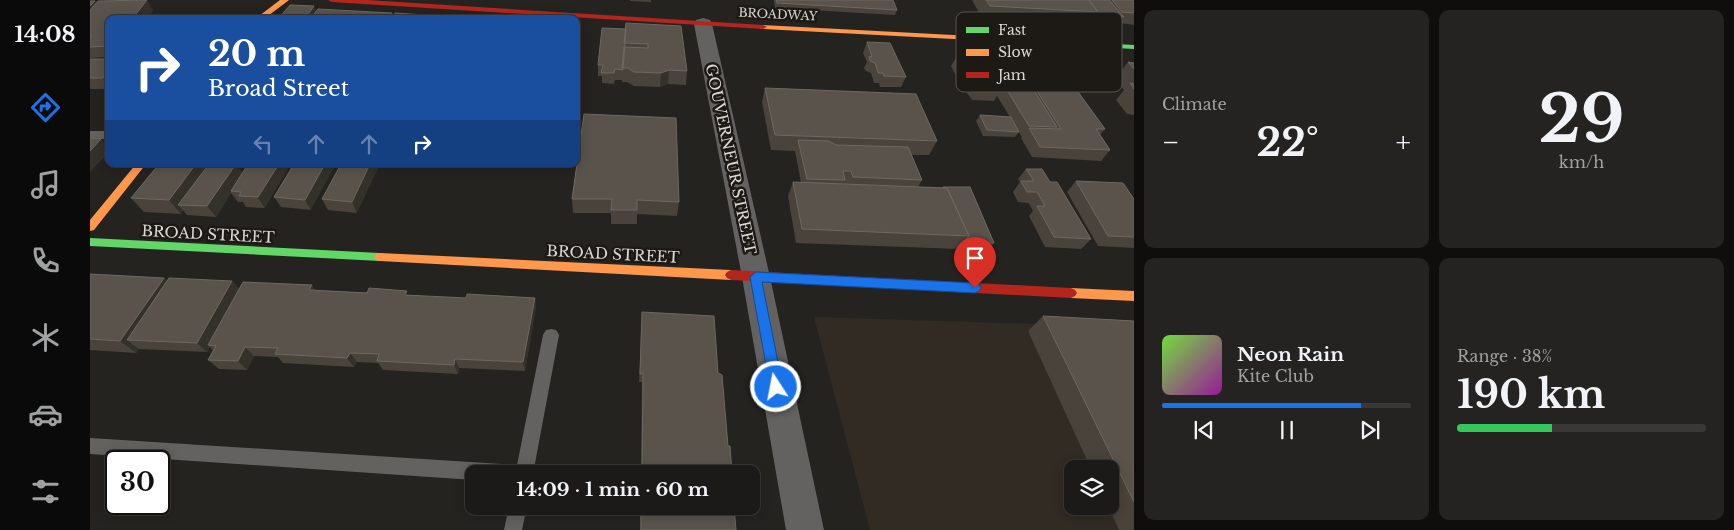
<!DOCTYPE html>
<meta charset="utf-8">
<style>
:root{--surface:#1c1a18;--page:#252321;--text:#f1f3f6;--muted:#a0a1a2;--line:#3a3837;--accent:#1a73e8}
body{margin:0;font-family:"Libre Baskerville",serif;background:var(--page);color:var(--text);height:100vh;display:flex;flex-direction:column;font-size:19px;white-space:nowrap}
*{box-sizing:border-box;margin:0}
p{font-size:16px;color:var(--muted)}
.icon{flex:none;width:28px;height:28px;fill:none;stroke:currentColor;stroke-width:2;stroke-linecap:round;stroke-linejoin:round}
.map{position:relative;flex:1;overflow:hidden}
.drawer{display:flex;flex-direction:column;gap:10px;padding:10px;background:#0f0e0d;width:600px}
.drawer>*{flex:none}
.hud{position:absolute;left:15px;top:15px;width:475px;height:152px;border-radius:10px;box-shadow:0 2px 12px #0003,0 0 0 1px var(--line);background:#1a4fa0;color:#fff;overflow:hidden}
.fabs{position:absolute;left:974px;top:460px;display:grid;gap:10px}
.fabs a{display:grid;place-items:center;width:55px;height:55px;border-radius:10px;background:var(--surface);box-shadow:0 2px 12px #0003,0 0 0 1px var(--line);font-size:25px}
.speed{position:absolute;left:15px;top:450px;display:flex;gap:10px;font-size:25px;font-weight:700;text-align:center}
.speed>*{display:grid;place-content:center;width:65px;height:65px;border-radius:50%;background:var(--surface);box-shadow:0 2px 12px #0003,0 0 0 1px var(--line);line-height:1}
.speed .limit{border:2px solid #111;border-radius:8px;background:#fff;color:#111}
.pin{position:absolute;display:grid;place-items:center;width:42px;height:42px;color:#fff;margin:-51px -21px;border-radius:50% 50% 50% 0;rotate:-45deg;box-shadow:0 0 5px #0007}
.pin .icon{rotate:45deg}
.me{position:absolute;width:55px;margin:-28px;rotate:349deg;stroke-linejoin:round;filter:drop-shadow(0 0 4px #0008)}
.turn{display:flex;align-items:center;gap:18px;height:105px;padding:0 20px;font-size:22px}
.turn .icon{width:65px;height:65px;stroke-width:2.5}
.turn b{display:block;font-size:35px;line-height:42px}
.lanes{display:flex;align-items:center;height:48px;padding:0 20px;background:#0003;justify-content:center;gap:25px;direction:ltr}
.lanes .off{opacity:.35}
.big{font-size:38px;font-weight:700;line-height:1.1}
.drawer .card{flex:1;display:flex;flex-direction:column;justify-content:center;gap:8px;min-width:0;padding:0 18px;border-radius:10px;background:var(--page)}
.drawer .dial{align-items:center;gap:0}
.dial b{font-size:65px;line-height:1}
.song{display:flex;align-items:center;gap:15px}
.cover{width:60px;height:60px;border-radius:8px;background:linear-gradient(135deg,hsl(100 70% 55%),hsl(300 70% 35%))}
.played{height:5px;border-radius:2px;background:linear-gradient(90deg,var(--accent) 80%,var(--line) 80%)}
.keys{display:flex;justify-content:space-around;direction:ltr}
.heat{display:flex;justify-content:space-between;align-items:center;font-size:28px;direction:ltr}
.charge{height:8px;border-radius:4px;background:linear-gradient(90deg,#34c759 38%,var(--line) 0)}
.drawer .tiles{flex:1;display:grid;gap:10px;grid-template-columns:repeat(2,1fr)}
.trip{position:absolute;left:375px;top:465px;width:295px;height:50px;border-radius:10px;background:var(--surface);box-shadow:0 2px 12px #0003,0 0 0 1px var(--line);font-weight:700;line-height:50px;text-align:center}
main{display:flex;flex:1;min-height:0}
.dock{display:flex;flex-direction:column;width:90px;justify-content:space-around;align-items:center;background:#0b0a0a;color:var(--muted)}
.dock .icon{width:35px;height:35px}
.dock .selected{color:var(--accent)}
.dock b{font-size:22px;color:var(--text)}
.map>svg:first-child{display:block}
.built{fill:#312b23;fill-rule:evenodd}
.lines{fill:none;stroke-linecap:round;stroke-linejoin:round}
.lane{fill:#636261;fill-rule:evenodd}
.street{fill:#636261;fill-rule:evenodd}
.fast{fill:#63d668;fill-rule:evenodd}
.slow{fill:#ff974d;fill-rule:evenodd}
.jam{fill:#b3261e;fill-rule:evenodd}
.wall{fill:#49433b}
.shaded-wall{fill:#34302a}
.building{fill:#59534c;stroke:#6d6861}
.route{fill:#1a73e8;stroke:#114b97}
.labels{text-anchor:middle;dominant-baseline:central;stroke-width:5;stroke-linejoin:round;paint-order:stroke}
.far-street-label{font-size:12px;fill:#dad7d4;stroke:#1d1915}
.street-label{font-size:15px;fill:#dad7d4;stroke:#1d1915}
.key{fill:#1d1915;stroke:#56524e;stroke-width:1}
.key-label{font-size:14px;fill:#dad7d4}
</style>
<main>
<nav class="dock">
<b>14:08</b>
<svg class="icon selected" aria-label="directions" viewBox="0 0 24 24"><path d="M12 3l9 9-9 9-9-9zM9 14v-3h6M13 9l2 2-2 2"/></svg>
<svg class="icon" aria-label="music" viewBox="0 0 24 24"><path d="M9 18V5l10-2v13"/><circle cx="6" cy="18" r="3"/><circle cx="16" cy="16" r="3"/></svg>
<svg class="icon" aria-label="phone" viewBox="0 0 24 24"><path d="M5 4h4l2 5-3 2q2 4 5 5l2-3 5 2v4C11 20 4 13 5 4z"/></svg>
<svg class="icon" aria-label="climate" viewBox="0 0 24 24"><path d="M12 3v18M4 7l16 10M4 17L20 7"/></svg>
<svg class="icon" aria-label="car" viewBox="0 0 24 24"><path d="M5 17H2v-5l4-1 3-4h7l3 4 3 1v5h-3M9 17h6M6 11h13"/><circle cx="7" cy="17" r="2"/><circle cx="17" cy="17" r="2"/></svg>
<svg class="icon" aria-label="filters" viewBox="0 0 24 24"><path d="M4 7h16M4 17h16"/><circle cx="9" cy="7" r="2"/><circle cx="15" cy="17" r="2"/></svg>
</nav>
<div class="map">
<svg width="1044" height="530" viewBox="0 0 1044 530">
<rect width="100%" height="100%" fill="#252320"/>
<!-- built -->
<path class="built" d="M724,317L1044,327V530H780ZM982,469H1020V506H982Z"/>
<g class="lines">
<!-- lane -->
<path class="lane" d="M0,131H19V139H0Z
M461,329L466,330L469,335L443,474H384V480L0,454V438L427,465L453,335L456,330Z
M419,506H437L432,530H414Z"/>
<!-- street -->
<path class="street" d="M613,18L620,20L622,24L680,277L734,530H696L652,277L604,24L606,20Z"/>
<!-- fast -->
<path class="fast" d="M918,38L1044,45V49L921,42L917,40Z
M0,238L290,253L294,254L296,257L294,260L290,261L0,246Z"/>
<!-- slow -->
<path class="slow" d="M190,0H199L174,19H165Z
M670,25L921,38L925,40L921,42L673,29H670Z
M46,164H56L4,230L0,231V220Z
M290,253L641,270L645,272L647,275L645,278L641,280L290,261L286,260L284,257L286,254Z
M981,288L1044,291V301L981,298L977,296L975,293L977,290Z"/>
<!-- jam -->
<path class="jam" d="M238,0H277L673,25L677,27L673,29L242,2Z
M641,270L981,288L985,290L987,293L985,296L981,298L641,280L637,278L635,275L637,272Z"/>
</g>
<!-- wall -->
<path class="wall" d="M540,0H561V2L540,1Z
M684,0H803L807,10L805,15L685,8Z
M882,0H1044V25L1030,23L1026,27L893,20Z
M0,1H5L6,3L63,10L57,19H19V57L0,58Z
M536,23L597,71L596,85L578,84L570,87L544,86L537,82H532V80H525L524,84L512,83V76H508V65L536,29Z
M777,42L816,77L811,87H790L789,83H784L781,73L776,71L774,68L777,62L773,53Z
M888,48L925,61L926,58L1015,129L1010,135L1020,150L1011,161L942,157L931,138L932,137L929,132L925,137L893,136L886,121L890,115L920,117L907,96L904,101L882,100L877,93L880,88L879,85L870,84L861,66L867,56H883Z
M0,59H19V89H0Z
M1038,62L1044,63V115L1037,114L1026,100L1034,90L1025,79Z
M675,88L847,141L839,155H822L832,180L828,187L852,188L853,187L904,243L896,253L870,252L869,249L706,243L698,196L703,182H711L705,151L681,150L672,102Z
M494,114L589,202L587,216L547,214V224H521V213H483L482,199Z
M146,164L175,208L156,207L153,202H148L141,193L126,217L97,215L93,210L91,214L54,212L41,198Z
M204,164L221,210L191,207L184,197Z
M251,164L267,213L238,210L232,199Z
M936,169L960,182L1001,239L991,249L955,247L939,216L943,211L939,203L928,202L923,192L930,182L928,179Z
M986,181L1044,199V248L1008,246L977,192Z
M0,274L74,278L77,281H142L149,289L225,290L319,295L446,307L435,371L369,368L368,374L293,370L288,363L267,362L264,367L193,363L188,357L164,356L157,370L129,369L118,360L123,350L120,347L117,352L49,349L46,353L0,350Z
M552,312L628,373L642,474H551L552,382H549Z
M953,316L1044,321V530H1029L1018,506H1020V469H1001L938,331Z
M550,506H644L646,530H550Z"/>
<!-- shaded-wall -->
<path class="shaded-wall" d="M57,0L63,10L57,19H42Z
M5,1L12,11L0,19V6Z
M224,6L230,19H215Z
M19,68V86L13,78Z
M579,70L578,84L570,87L571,73Z
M11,139L19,147V152L0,172V151Z
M106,164H127L88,205L93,210L91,214L79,200Z
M146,164L154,174L141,191V193L126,217L117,206Z
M189,164H201L175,208L168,197Z
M235,164H246L221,210L215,200Z
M280,164H290L267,213L262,202Z
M74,278L87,291L37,340L49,349L46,353L30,341Z
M142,281L151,291L118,345L120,347L117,352L107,343Z
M222,285L228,295L219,290Z
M445,298L446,307L435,371L433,362Z
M155,347L164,356L157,370L148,361Z
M260,353L267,362L264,367L257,358Z
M365,359L369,368L368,374L364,365Z"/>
<!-- building -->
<path class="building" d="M57,0L42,19H19V46L0,47V38L2,36H0V10L8,1Z
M686,0H803L807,10L687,3Z
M896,0H999L1008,12L900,6Z
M999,0H1019L1034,17L1006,15L1008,12Z
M1022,0H1044V13L1032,12Z
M0,1H5L0,6Z
M200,5L224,6L215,19H188Z
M228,9L302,13L299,19H220Z
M305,13L351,16L350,19H301Z
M356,16L378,17V19H354Z
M536,23L591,26L597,71L579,70L571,73L544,72L538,68H532L534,47L558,48V44L534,43Z
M512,28L536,29L533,70L525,69L524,73H511L513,65H508Z
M777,42L800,43L816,77L794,76L793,73H788L785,63L780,61L779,57L782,56Z
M888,48L918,49L967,127L939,126L903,67H897L911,91L888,90L884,82L889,83L885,74H876L867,56H891L896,66Z
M926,58L965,60L1015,129H1006L1020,150L950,147L939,128L971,129Z
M0,59H19V68L13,78H0Z
M1038,62L1044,63V69Z
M1040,83L1044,84V89Z
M675,88L826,94L847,141L685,135Z
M494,114L586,118L589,202L547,200V210H521L522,199H482Z
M890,115L921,117L929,132L897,130Z
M0,138L11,139L0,151Z
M708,140L739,141L746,145L818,147L832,180L763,177L761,171H753L755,180L717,179Z
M69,164H106L79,200L41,198Z
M119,164H146L117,206L88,205Z
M158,164H189L168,197L149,196L151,192L141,191Z
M204,164H235L215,200L184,197Z
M251,164H280L262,202L232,199Z
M936,169H952L960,182H967L1001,239L964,237L947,206H955L947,192H937L931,181H944Z
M986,181L1033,183L1044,199V237L1018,236Z
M703,182L857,188L879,236L712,229Z
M853,187H880L904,243L878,242L876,239L879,236L857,188H853Z
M0,274L74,278L30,341L0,339Z
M79,278L142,281L107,343L37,340Z
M153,282L222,285L219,290L277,293L279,288L317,291L315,295L376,298L377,294L445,298L433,362L365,359L364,365L287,361L289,354L260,353L257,358L185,354L188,348L155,347L148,361L118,360L126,346L118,345Z
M552,312L624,316L628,373L632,375L638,446H640L642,474H552L553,373L550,374Z
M953,316L1044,321V502Z
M551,506H644L646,530H551Z"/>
<!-- route -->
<path class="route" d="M666,272L885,283L889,284L891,288L889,291L885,293L672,282L693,387L691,391L686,393L682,391L680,387L660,277Z"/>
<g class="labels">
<!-- far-street labels -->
<g class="far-street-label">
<text transform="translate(688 14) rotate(3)">BROADWAY</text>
</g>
<!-- street labels -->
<g class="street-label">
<text transform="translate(641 159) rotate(78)">GOUVERNEUR STREET</text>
<text transform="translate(118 234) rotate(3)">BROAD STREET</text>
<text transform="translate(523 254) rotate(3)">BROAD STREET</text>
</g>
</g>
<!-- legend -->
<rect x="866" y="12" width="166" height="80" rx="8" class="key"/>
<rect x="876" y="27" width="23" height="6" fill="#63d668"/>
<rect x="876" y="49" width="23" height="7" fill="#ff974d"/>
<rect x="876" y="72" width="23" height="6" fill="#b3261e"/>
<g class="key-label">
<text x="908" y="35">Fast</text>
<text x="908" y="57">Slow</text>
<text x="908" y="80">Jam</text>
</g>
</svg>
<div class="fabs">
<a><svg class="icon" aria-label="layers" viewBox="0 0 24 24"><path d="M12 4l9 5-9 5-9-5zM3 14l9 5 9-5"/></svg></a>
</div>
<div class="speed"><div class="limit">30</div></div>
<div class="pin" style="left:885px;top:288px;background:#d93025"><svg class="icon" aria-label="arrive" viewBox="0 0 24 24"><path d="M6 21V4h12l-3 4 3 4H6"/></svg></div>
<svg class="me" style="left:686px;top:387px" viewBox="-20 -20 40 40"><circle r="17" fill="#1a73e8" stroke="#fff" stroke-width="3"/><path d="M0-11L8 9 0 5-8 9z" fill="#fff"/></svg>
<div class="trip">14:09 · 1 min · 60 m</div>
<div class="hud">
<div class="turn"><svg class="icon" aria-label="right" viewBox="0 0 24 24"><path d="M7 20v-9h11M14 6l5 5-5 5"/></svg><div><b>20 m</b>Broad Street</div></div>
<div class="lanes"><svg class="icon off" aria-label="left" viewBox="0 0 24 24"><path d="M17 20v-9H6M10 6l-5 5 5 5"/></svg><svg class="icon off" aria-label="ahead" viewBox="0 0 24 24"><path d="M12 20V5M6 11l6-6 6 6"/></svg><svg class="icon off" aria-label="ahead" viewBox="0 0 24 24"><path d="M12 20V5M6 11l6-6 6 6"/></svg><svg class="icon" aria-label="right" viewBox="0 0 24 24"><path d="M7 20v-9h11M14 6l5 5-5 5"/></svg></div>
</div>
</div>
<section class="drawer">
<div class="tiles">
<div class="card"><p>Climate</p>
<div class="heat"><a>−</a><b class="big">22°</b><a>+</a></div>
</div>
<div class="card dial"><b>29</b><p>km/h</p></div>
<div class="card">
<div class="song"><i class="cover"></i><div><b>Neon Rain</b><p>Kite Club</p></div></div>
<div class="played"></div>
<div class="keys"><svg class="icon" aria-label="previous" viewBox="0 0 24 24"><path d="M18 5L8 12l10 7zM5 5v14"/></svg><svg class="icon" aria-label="pause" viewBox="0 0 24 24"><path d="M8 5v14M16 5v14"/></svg><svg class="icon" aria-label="next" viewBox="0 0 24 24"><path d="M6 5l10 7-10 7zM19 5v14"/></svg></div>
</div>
<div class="card"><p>Range · 38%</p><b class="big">190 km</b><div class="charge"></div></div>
</div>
</section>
</main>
